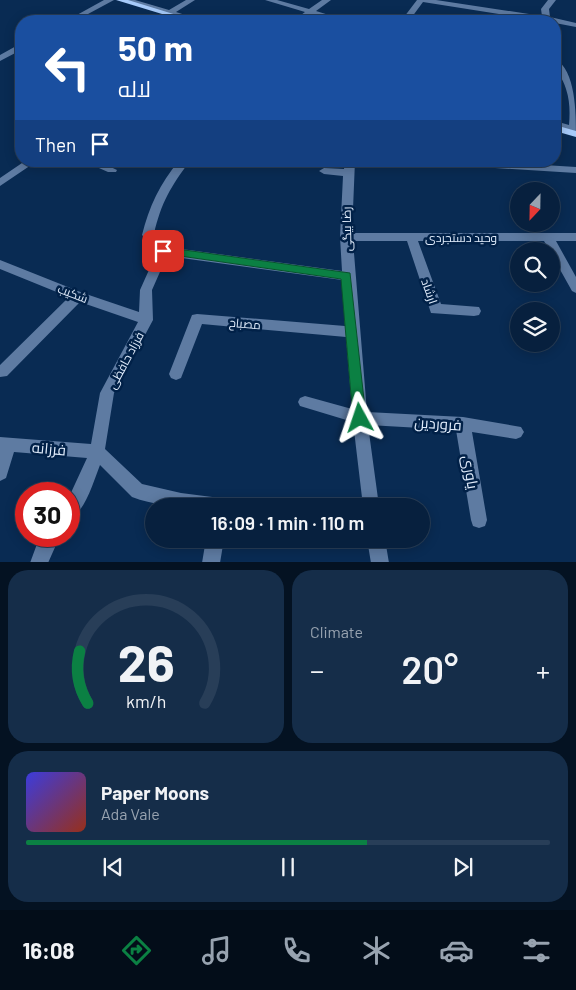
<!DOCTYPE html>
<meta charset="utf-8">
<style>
:root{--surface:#07203e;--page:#152d49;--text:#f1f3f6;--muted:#98a3b0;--line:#283e58;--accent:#0b8043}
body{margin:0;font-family:Barlow,Cairo,sans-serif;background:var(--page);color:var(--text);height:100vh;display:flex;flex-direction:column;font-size:19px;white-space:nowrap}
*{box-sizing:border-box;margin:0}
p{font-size:16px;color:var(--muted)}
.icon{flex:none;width:28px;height:28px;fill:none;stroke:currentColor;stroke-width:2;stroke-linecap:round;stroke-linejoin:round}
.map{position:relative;height:562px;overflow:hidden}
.panel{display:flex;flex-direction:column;gap:8px;padding:8px;background:#041222;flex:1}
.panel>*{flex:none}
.hud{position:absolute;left:15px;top:15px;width:546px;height:152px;border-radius:20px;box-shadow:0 2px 12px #0003,0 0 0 1px var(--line);background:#1a4fa0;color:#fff;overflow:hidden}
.needle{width:32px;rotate:202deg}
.controls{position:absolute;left:510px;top:182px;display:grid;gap:10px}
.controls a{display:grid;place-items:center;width:50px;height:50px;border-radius:50%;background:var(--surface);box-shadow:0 2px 12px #0003,0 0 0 1px var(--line);font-size:25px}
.speed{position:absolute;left:15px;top:482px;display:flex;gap:10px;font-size:25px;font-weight:700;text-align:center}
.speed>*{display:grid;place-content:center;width:65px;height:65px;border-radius:50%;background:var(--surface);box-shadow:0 2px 12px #0003,0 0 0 1px var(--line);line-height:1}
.speed .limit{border:8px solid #d22;background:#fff;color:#111}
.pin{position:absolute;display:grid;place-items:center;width:42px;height:42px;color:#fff;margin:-21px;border-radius:10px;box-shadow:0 2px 8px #0006}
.me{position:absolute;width:55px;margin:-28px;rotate:355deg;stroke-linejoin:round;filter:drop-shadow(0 0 4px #0008)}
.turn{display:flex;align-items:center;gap:18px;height:105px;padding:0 20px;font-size:22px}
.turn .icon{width:65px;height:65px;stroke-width:2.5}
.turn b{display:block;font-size:35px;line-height:42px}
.then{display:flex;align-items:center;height:48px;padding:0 20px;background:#0003;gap:10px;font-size:19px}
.big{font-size:38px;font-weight:600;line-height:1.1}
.panel .card{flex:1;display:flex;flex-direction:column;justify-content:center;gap:8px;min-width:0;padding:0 18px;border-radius:20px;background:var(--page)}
.panel .dial{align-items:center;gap:0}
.dial svg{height:130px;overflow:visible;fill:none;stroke:var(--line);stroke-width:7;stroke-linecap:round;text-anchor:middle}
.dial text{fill:var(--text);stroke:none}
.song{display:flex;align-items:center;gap:15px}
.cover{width:60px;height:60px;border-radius:8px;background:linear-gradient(135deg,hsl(240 70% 55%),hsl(10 70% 35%))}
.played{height:5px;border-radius:2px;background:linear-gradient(90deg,var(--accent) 65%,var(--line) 65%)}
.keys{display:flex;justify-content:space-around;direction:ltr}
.heat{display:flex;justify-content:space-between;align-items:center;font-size:28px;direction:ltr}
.panel .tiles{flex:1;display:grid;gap:8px;grid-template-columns:1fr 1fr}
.card:last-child{grid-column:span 2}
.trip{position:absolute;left:145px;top:498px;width:285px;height:50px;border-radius:25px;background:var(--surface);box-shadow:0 2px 12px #0003,0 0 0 1px var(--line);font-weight:600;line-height:50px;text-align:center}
.tab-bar{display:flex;height:80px;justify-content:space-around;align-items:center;background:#030d19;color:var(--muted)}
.tab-bar .icon{width:35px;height:35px}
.tab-bar .on{color:var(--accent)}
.tab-bar b{font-size:22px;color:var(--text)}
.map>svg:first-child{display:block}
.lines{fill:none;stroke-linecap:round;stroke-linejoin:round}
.minor{fill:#5e7ba2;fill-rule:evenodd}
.major{fill:#a7cbfa;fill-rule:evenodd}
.route{fill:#0b8043;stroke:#07532c}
.labels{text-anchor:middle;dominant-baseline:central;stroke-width:5;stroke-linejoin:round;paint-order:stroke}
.street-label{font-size:12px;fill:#e0ecfb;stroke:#012148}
.near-street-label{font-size:15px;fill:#e0ecfb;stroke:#012148}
</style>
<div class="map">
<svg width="576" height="563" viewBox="0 0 576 563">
<rect width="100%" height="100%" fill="#092b53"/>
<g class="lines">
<!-- minor -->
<path class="minor" d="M104,0H114L75,21H66Z
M123,0H135L169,10L186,0H195L176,12L204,21C190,22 177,16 164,16V13Z
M265,0H277L309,9L322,0H331L316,11L345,20L337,21L312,14L302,21H293L305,12Z
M417,0H436L542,16L541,9L548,0H556L549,9L550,17L576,23V27L555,23V21H543L423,2L409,21H401Z
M18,45H21V50L0,61V55Z
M555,59C576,70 576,114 576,135H571L569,131L555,127V121L569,125C570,113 570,101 566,89C563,78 555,71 555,59Z
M25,161H37L0,186V178Z
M83,161H98L117,170L116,172H108Z
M179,161H190C171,186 161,203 154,234L167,247L342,271L340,237L343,176L324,174L319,171L324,168L344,169L345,161H355L352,233H576V241H556L576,277V293L572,291L544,241H418L441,304L479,307L481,311L479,315L474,316L431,313L407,241H353L367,412L463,417L521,427L524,432L521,437L516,439L472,432L487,520L485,526L479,528L473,526L471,520L456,430L368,425L379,506H363L353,422L300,406L298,402L300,398L305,396L352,409L346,337L202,324L181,378L176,380L171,378L169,374L192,315L197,314L345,326L342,280L167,256L152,290L153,320L114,393L105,449L142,484L181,493L220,498L226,500L228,506C196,506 163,509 132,497L100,465C94,480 85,513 69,519V497L87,458L14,452L6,478L0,481V437L91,444L100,393L138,322L80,302L7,376L0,377V365L69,297L0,269V260L83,293L139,312L140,290L157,252L142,235C149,207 160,183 179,161Z
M478,161L576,167V173L480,167L475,164Z
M42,536H60L48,563H30L37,544Z
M206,539H224L220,563H202Z
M367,539H385L389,563H371Z"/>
<!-- major -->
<path class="major" d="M116,0H128L196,21H185Z
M555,125L576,131V137L555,131Z"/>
</g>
<!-- route -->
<path class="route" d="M163,247L350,273L366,418L364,422L360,424L355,422L353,418L341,279L159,253L157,251Z"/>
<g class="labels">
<!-- street labels -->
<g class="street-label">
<text transform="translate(346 229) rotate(-91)">رضا بیگی</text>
<text x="461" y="237">وحید دستجردی</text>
<text transform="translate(430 291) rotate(71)">ارشاد</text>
<text transform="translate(73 293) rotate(21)">شکیب</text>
<text transform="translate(245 323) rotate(5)">مصباح</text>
<text transform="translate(125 360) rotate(-62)">فرزاد حافظی</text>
</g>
<!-- near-street labels -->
<g class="near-street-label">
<text transform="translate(438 423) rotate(4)">فروردین</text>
<text transform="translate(49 448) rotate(5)">فرزانه</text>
<text transform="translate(471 472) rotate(80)">یاوری</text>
</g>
</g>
</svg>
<div class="controls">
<a><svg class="needle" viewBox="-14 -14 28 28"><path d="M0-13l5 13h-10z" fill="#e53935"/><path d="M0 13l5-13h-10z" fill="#98a3b0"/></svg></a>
<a><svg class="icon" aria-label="search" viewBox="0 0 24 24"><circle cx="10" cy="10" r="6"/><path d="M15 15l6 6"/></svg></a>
<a><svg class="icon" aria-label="layers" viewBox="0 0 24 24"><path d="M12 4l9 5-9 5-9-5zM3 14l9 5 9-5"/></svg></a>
</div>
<div class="speed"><div class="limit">30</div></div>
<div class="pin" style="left:163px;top:251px;background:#d93025"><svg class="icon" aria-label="arrive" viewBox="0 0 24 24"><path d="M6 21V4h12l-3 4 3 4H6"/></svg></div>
<svg class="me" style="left:360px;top:418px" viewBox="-20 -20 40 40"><path d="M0-17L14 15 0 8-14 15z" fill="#0b8043" stroke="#fff" stroke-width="4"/></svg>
<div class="trip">16:09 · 1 min · 110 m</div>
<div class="hud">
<div class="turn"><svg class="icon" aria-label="left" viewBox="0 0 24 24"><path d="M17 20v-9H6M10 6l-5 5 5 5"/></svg><div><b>50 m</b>لاله</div></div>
<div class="then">Then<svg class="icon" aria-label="arrive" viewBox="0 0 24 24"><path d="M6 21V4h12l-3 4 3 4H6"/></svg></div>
</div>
</div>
<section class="panel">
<div class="tiles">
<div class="card dial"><svg viewBox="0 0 100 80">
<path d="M14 69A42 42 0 1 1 86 69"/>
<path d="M14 69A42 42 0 0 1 9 37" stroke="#0b8043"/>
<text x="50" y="56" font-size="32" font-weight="700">26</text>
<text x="50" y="72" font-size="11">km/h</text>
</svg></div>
<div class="card"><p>Climate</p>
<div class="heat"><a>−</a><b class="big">20°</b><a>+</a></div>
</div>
<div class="card">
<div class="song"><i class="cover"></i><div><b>Paper Moons</b><p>Ada Vale</p></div></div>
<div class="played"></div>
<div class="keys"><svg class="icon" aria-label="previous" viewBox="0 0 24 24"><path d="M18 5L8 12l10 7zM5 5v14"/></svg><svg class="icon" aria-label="pause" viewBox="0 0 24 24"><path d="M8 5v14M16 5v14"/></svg><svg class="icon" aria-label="next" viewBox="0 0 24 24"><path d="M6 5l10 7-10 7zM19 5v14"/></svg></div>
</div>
</div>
</section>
<nav class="tab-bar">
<b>16:08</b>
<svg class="icon on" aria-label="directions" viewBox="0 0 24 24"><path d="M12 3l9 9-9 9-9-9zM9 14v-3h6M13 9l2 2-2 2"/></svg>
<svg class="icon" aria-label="music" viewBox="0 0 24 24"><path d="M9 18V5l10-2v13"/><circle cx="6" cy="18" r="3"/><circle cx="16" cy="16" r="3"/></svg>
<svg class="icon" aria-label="phone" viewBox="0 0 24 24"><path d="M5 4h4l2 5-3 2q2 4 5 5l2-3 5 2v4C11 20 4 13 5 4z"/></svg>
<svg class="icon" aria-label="climate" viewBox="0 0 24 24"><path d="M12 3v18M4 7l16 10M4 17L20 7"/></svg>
<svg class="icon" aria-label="car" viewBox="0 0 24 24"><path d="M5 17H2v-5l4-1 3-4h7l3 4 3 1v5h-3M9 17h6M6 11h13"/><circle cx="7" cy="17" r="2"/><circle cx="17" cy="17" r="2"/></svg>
<svg class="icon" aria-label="filters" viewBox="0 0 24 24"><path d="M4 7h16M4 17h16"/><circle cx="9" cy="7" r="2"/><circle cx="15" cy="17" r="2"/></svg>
</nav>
